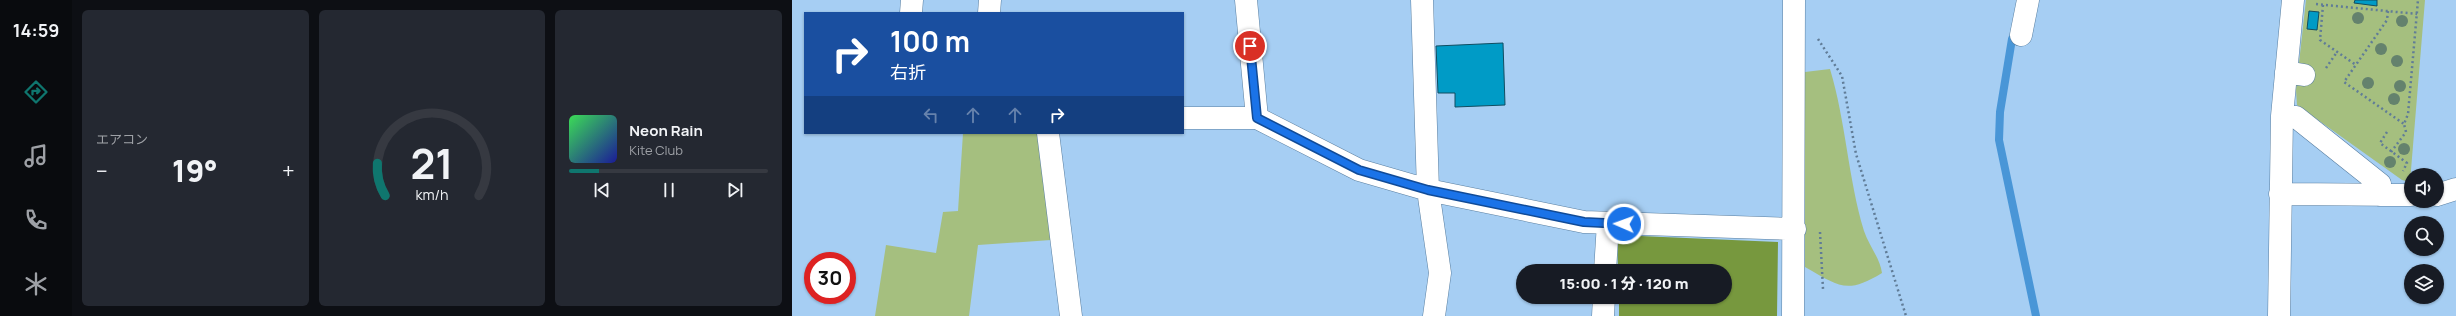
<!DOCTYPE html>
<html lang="ja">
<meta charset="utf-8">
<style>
:root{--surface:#171b24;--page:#242831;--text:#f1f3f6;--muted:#9ea1a6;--line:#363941;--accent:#0f766e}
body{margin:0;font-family:Manrope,"Noto Sans JP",sans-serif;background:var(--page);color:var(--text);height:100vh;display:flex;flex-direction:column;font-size:15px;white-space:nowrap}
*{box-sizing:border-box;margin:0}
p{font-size:13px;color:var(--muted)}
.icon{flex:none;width:22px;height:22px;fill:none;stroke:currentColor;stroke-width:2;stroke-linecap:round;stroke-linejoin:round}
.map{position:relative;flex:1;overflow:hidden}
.sheet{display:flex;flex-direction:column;gap:10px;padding:10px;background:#0d0f14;width:720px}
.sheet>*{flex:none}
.hud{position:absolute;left:12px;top:12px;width:380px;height:122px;border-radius:0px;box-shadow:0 1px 3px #0004;background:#1a4fa0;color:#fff;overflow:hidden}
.fabs{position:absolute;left:1612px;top:168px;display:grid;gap:8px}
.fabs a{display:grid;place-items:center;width:40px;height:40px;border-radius:50%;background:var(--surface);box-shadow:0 1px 3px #0004;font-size:20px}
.speed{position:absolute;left:12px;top:252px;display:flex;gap:8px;font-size:20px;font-weight:700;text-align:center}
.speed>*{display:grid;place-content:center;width:52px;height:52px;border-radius:50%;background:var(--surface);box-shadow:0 1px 3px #0004;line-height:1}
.speed .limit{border:6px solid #d22;background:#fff;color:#111}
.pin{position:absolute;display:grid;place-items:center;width:34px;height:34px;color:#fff;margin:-17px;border:2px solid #fff;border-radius:50%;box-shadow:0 1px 4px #0007}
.me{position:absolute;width:44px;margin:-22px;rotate:272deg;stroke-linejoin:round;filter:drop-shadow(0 0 3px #0008)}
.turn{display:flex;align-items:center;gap:14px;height:84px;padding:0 20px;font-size:18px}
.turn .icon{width:52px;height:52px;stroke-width:2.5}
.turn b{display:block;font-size:28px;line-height:34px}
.lanes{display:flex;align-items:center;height:38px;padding:0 20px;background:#0003;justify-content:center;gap:20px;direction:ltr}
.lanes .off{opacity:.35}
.big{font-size:30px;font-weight:800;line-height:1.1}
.sheet .tile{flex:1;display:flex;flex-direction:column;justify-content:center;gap:6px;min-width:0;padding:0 14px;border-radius:6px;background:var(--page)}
.sheet .dial{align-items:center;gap:0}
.dial svg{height:104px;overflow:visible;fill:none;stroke:var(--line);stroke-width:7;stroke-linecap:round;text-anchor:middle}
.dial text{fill:var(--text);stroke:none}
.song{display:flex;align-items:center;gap:12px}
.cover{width:48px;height:48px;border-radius:6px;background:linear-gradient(135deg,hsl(130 70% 55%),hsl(240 70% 35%))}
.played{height:4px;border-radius:2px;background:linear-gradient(90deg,var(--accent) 15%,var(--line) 15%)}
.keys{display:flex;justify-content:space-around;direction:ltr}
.heat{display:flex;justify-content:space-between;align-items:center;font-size:22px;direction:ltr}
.sheet .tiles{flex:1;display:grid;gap:10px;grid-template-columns:repeat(3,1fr)}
.trip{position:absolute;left:724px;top:264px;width:216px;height:40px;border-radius:20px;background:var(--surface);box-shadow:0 1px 3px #0004;font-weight:800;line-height:40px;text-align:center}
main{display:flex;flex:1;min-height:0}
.tabs{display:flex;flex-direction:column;width:72px;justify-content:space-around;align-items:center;background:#090b0e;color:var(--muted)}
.tabs .icon{width:28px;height:28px}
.tabs .active{color:var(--accent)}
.tabs b{font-size:18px;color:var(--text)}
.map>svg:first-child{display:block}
.green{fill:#a5bf7f}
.forest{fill:#77983e}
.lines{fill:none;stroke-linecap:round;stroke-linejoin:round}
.stream{stroke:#4996d7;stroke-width:8}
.building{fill:#009bc6;stroke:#114d61}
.minor-casing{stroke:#597fa1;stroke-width:23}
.path{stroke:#607c97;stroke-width:2.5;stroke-dasharray:2 3;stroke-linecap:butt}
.minor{stroke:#fff;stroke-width:22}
.tree{fill:#64826d}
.route-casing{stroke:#114b97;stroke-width:10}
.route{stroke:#1a73e8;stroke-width:7}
</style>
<main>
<nav class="tabs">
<b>14:59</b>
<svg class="icon active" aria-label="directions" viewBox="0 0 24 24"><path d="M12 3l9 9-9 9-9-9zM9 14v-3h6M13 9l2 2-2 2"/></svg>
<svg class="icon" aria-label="music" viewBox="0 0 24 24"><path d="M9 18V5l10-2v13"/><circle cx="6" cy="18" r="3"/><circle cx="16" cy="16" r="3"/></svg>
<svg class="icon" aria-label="phone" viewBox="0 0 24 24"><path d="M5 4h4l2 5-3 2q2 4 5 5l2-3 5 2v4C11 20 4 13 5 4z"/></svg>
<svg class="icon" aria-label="climate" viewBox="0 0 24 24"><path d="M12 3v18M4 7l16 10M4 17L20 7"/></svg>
</nav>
<section class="sheet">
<div class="tiles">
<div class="tile"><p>エアコン</p>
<div class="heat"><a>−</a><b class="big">19°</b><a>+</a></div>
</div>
<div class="tile dial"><svg viewBox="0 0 100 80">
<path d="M14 69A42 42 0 1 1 86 69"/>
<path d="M14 69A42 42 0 0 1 8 44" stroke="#0f766e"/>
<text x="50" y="56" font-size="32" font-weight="700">21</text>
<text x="50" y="72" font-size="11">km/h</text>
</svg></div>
<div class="tile">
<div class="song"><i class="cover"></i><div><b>Neon Rain</b><p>Kite Club</p></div></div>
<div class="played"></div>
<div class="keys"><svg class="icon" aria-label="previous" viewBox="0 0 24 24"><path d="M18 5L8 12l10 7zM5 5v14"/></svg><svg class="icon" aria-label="pause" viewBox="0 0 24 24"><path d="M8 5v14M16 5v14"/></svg><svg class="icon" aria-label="next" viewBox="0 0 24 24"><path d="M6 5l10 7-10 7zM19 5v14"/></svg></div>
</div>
</div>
</section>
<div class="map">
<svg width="1664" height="316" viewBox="0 0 1664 316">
<rect width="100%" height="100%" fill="#a6cef3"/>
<!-- green -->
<path class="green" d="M1514,0H1633L1618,182L1610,180L1505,105L1504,90Z
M1038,69C1054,122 1056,178 1072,231C1077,246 1088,258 1090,273C1054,295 1047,286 1013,267V72Z
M171,133H245L259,240L186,245L177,316H83L94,245L144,253L151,212L166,211Z"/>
<!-- forest -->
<path class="forest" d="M825,235L986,242L985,316H827V297H933V271H826Z"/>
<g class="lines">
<!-- stream -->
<path class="stream" d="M1220,39L1208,112L1207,140L1244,316"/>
</g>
<!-- building -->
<path class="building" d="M1563,0H1585V6L1562,3Z
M1517,11L1527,12L1525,30L1515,29Z
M711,43L713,105L663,107V93H646L644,46Z"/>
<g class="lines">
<defs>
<path id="minor" d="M454,0L465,118
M630,0L636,190L648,273L642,316
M119,13L120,0
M197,13L198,0
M1229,35L1236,0
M1494,72L1512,75
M1490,116L1504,117L1588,184V195
M391,118H465L567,170L636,190L792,222L1003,229
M256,133L279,316
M1488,194L1619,195
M1645,195L1664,189
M813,271L816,223
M811,316L812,297
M1001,316L1002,0
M1487,316L1490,116L1501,0"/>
</defs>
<!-- minor casing -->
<use href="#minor" class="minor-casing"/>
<!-- path -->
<path class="path" d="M1524,4L1625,14
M1531,5L1528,40L1564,65
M1596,11L1595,20L1552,82L1612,124
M1026,39L1050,76L1064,154L1114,316
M1534,68L1545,52
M1595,132L1588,143L1615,163L1611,171
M1599,152L1614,132L1612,124L1616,114L1626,0
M1028,232L1031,289"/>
<!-- minor -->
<use href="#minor" class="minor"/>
</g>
<!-- trees -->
<g class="tree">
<circle cx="1566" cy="18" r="6"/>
<circle cx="1610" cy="21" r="6"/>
<circle cx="1589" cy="49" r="6"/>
<circle cx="1605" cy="61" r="6"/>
<circle cx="1576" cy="83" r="6"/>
<circle cx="1608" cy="86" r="6"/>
<circle cx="1602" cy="99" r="6"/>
<circle cx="1612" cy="149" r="6"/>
<circle cx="1598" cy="162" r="6"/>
</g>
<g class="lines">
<defs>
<path id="route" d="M458,46L465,118L567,170L636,190L792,222L832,224"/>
</defs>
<!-- route casing -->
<use href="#route" class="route-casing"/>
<!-- route -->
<use href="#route" class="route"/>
</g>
</svg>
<div class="fabs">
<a><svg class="icon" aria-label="sound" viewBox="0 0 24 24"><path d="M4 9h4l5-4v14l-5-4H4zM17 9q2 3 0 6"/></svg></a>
<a><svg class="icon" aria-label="search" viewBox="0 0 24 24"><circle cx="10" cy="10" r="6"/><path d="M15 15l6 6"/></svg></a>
<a><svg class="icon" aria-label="layers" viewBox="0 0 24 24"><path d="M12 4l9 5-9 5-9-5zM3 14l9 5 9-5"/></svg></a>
</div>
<div class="speed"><div class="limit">30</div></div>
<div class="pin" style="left:458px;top:46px;background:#d93025"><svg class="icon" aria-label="arrive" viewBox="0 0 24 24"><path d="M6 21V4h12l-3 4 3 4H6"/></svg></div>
<svg class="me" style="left:832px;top:224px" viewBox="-20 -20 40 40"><circle r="17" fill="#1a73e8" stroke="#fff" stroke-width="3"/><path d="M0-11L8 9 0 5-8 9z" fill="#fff"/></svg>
<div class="trip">15:00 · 1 分 · 120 m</div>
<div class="hud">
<div class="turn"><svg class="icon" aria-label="right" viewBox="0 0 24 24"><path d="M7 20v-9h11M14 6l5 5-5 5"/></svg><div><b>100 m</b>右折</div></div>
<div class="lanes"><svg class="icon off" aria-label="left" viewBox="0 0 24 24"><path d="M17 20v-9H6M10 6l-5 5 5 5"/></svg><svg class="icon off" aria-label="ahead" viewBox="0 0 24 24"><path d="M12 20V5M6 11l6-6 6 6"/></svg><svg class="icon off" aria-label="ahead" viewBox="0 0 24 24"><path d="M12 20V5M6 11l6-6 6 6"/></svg><svg class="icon" aria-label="right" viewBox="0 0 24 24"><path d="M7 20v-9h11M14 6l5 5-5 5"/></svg></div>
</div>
</div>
</main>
